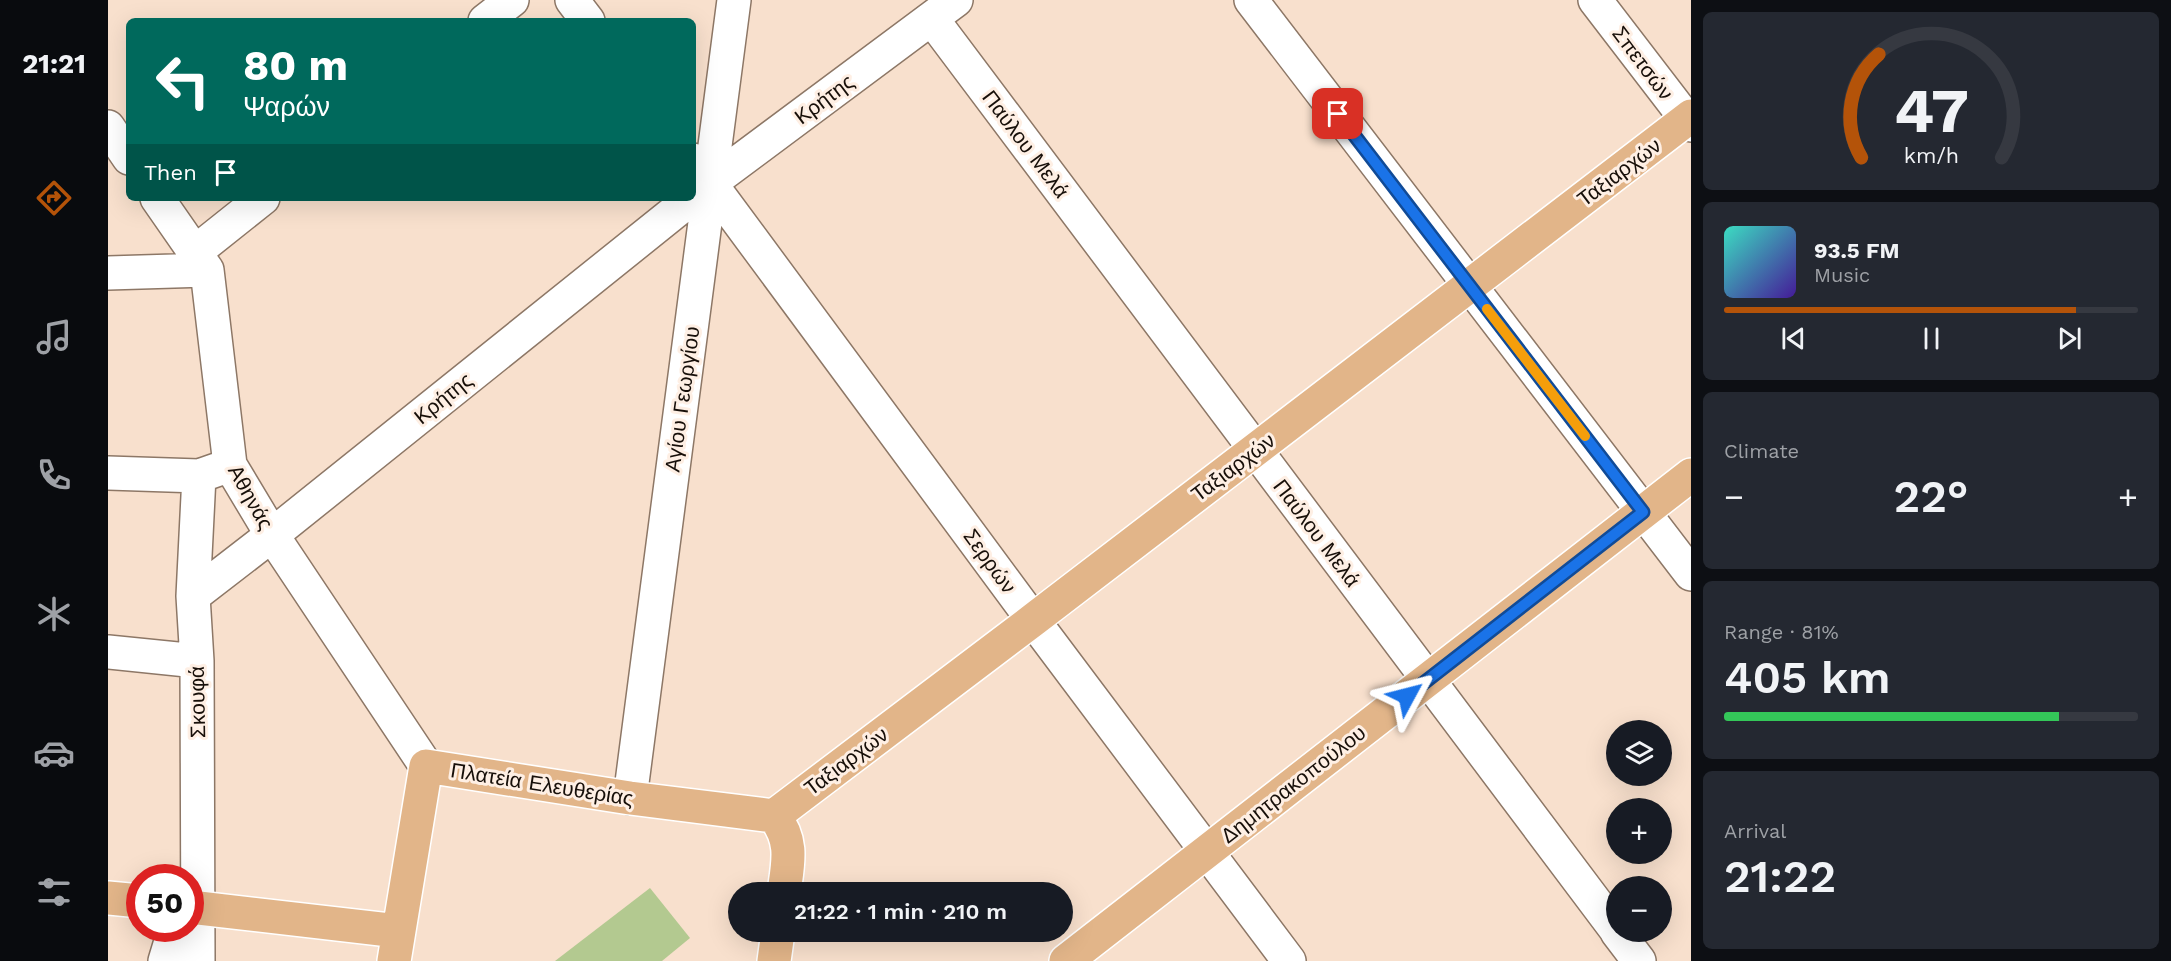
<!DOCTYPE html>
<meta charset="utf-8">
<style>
:root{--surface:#171b24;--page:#242831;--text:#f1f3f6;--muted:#9ea1a6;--line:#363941;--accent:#b45309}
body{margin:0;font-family:"Work Sans",sans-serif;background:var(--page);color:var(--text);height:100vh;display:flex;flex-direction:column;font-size:22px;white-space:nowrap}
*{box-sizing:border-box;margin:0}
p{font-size:20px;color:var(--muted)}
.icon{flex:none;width:33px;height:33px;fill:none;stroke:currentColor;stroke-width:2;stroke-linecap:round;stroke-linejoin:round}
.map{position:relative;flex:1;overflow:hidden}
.panel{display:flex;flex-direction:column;gap:12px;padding:12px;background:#0d0f14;width:480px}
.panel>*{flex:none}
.hud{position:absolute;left:18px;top:18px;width:570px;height:183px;border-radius:9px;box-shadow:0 6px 24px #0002;background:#00695c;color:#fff;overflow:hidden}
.fabs{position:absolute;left:1498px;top:720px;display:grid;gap:12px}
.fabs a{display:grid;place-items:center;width:66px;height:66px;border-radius:50%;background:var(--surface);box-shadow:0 6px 24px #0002;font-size:30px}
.speed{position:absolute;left:18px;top:864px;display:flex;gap:12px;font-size:30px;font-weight:700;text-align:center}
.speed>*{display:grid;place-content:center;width:78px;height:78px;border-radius:50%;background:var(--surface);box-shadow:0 6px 24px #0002;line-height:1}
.speed .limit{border:9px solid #d22;background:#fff;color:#111}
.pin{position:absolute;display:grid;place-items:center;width:51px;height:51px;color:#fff;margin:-26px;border-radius:12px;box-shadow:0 3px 9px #0006}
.me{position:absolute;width:66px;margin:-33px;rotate:52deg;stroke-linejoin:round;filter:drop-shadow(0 0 4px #0008)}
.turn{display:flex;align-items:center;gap:21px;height:126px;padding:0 18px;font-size:27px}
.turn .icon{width:78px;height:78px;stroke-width:2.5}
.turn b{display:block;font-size:42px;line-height:51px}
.then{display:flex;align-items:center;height:57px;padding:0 18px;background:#0003;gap:12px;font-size:22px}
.big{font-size:45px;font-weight:600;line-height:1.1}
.panel .tile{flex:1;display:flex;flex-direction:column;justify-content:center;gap:9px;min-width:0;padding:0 21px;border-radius:9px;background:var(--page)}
.panel .dial{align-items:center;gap:0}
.dial svg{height:156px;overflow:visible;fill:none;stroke:var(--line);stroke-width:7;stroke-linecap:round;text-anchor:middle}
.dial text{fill:var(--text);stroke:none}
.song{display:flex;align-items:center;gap:18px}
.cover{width:72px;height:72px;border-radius:9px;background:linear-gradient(135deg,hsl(170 70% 55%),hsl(260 70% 35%))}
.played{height:6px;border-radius:3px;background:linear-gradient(90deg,var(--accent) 85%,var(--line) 85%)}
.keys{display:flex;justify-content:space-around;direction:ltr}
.heat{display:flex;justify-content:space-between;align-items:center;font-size:33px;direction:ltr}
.charge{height:9px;border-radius:4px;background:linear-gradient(90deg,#34c759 81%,var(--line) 0)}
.trip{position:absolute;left:620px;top:882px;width:345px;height:60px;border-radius:30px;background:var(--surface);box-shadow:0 6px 24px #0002;font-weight:600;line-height:60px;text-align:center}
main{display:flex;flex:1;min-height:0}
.menu{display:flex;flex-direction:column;width:108px;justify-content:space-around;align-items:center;background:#090b0e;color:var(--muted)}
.menu .icon{width:42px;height:42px}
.menu .current{color:var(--accent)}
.menu b{font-size:27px;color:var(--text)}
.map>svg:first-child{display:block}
.green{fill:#b3c990}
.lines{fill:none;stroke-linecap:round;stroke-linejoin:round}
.minor-casing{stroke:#8d7766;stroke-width:36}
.major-casing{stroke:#fff;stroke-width:36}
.minor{stroke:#fff;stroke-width:33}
.major{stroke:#e2b589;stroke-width:33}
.route-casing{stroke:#114b97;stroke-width:15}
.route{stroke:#1a73e8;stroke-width:10}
.slow{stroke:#f59e0b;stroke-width:10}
.labels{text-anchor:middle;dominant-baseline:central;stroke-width:6;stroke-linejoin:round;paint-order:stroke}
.street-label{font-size:21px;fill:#170f09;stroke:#feefe4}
</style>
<main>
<nav class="menu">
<b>21:21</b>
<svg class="icon current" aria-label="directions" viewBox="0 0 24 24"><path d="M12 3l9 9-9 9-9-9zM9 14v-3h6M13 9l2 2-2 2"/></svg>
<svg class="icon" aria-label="music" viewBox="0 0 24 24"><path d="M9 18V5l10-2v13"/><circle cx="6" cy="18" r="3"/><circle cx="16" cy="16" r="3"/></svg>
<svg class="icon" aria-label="phone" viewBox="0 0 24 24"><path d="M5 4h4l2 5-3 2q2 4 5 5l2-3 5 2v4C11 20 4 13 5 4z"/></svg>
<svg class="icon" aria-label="climate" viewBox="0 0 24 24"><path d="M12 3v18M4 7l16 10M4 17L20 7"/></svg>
<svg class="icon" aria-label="car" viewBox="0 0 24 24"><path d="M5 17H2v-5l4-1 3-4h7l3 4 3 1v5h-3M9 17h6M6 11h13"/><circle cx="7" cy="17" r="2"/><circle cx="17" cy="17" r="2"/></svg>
<svg class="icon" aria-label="filters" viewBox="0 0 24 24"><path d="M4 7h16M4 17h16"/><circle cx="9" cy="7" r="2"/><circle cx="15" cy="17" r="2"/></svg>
</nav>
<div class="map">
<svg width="1583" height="961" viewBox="0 0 1583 961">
<rect width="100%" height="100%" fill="#f8e0cd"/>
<!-- green -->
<path class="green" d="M542,888L582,938L554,961H447Z"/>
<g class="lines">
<defs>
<path id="minor" d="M464,0L480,21
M1143,0L1583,574
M1487,0L1583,125
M824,19L1509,931
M377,21L404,0
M0,127L21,158
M585,160L925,620L1181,961
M593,190L848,0
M49,198L99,270L122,465L164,535L318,766
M86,253L155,198
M0,273L99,270
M0,473L91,476L111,469
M85,596L164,535L584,198
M0,652L89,661
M522,798L626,0
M1509,932L1531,961
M57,961L67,928
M90,961L89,661L85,596L91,476"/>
<path id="major" d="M666,816L925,620L1583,116
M0,898L32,901
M82,907L290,931
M286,961L318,766L522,798L666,816C686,841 680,863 676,892
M666,961L670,932
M958,961L1583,475"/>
</defs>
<!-- minor casing -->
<use href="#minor" class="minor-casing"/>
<!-- major casing -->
<use href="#major" class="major-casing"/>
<!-- minor -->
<use href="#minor" class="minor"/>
<!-- major -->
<use href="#major" class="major"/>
</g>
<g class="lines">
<defs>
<path id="route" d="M1230,114L1535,512L1299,696"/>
</defs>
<!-- route casing -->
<use href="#route" class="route-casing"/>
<!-- route -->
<use href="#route" class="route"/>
<!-- slow -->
<path class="slow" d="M1379,309L1477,436"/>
</g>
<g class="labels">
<!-- street labels -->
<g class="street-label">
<text transform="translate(1535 63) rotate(53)">Σπετσών</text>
<text transform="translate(716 99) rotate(-37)">Κρήτης</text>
<text transform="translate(918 144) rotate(53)">Παύλου Μελά</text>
<text transform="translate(1511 172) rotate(-37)">Ταξιαρχών</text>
<text transform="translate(335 398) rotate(-39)">Κρήτης</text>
<text transform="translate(574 399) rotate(-82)">Αγίου Γεωργίου</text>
<text transform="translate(1125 467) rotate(-37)">Ταξιαρχών</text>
<text transform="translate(143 497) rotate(61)">Αθηνάς</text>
<text transform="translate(1209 533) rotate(53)">Παύλου Μελά</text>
<text transform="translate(882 561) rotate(54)">Σερρών</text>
<text transform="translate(89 702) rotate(-91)">Σκουφά</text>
<text transform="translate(738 761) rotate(-37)">Ταξιαρχών</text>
<text transform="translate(434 784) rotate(9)">Πλατεία Ελευθερίας</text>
<text transform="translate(1185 784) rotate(-38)">Δημητρακοπούλου</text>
</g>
</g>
</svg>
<div class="fabs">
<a><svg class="icon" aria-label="layers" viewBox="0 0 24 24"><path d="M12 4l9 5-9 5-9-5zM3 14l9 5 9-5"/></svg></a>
<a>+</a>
<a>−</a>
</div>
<div class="speed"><div class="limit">50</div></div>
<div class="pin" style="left:1230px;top:114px;background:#d93025"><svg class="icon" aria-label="arrive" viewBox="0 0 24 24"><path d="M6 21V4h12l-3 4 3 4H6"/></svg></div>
<svg class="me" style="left:1299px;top:696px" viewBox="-20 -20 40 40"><path d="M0-17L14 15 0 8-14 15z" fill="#1a73e8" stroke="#fff" stroke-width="4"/></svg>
<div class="trip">21:22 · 1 min · 210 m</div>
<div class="hud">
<div class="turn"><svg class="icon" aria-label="left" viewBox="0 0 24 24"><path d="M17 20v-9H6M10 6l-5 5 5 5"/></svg><div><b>80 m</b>Ψαρών</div></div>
<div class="then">Then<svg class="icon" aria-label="arrive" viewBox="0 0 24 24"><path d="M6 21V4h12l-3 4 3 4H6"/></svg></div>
</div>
</div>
<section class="panel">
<div class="tile dial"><svg viewBox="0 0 100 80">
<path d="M14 69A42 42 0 1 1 86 69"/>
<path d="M14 69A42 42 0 0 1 23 16" stroke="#b45309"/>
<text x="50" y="56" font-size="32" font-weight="700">47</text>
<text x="50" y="72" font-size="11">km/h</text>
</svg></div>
<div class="tile">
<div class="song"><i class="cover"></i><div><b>93.5 FM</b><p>Music</p></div></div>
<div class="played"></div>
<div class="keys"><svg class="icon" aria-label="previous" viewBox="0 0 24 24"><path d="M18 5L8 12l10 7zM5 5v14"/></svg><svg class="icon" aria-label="pause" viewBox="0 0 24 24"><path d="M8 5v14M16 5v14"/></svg><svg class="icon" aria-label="next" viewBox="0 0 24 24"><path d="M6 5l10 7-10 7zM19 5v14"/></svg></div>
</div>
<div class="tile"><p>Climate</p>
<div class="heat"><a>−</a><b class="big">22°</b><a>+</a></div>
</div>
<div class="tile"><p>Range · 81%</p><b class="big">405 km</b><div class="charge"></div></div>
<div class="tile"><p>Arrival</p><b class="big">21:22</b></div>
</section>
</main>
